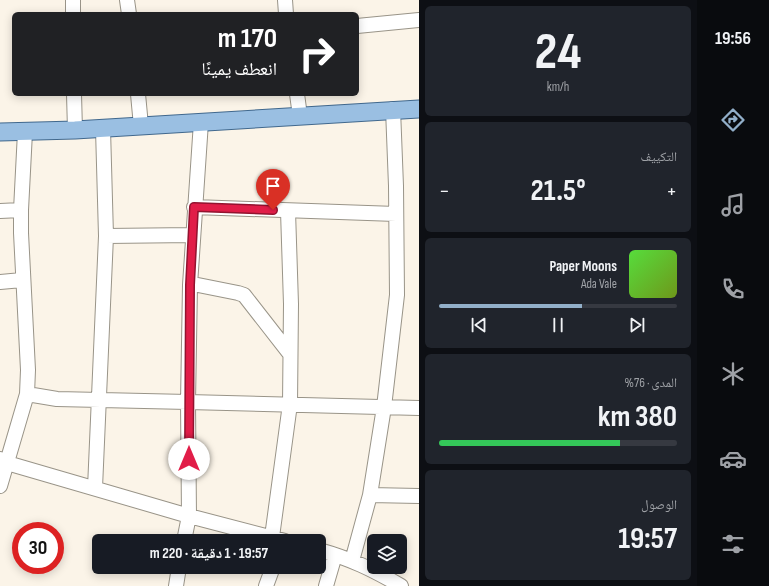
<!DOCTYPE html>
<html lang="ar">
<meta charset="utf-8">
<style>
:root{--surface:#171b24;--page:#20242c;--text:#f1f3f6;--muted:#9ea1a6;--line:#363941;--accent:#92afc9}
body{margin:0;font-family:"Sofia Sans Condensed","Noto Naskh Arabic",sans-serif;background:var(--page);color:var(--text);direction:rtl;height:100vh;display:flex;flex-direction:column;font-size:15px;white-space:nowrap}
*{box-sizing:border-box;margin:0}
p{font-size:13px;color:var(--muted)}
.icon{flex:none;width:22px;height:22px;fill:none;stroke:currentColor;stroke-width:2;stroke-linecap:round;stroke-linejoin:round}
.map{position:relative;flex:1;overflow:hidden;direction:ltr}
.panel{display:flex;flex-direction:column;gap:6px;padding:6px;background:#0d0f14;width:278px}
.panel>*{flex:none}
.guide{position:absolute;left:12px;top:12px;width:347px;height:84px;border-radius:6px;box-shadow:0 2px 10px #0003;direction:rtl;background:#202124;color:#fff;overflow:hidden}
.controls{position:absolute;left:367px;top:534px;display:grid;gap:8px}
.controls a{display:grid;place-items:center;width:40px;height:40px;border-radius:6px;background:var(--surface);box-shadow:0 2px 10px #0003;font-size:20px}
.speed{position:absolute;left:12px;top:522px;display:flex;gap:8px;font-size:20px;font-weight:700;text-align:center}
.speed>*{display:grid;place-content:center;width:52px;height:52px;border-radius:50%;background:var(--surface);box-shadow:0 2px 10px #0003;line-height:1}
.speed .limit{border:6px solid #d22;background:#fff;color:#111}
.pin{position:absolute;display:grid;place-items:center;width:34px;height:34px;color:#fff;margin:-41px -17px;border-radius:50% 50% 50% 0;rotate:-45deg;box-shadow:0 0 4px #0007}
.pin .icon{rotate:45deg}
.me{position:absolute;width:44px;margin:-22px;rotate:0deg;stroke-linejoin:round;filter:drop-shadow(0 0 3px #0008)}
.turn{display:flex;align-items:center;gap:14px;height:84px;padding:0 16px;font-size:18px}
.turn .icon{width:52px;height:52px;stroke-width:2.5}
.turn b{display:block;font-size:28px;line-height:34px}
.big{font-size:30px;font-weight:700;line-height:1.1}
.panel .widget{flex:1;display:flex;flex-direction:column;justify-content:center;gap:6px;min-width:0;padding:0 14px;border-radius:6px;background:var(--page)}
.panel .dial{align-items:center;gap:0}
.dial b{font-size:52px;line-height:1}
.song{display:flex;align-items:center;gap:12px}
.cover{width:48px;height:48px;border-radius:6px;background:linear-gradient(135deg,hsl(110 70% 55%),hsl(80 70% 35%))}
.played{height:4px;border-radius:2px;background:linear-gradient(90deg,var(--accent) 60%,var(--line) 60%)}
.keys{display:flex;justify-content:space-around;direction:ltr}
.heat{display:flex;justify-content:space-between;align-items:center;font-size:22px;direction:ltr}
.charge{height:6px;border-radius:3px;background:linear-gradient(90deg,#34c759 76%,var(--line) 0)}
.trip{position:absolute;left:92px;top:534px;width:234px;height:40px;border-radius:6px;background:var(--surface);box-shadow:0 2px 10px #0003;font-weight:700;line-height:40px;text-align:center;direction:rtl}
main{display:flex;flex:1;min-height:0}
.menu{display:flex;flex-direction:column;width:72px;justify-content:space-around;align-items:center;background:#090b0e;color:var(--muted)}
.menu .icon{width:28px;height:28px}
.menu .on{color:var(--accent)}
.menu b{font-size:18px;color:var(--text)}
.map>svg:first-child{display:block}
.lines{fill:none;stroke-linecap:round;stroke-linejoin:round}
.minor-casing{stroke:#999488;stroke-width:16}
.major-casing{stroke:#41688d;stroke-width:19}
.minor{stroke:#fff;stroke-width:14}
.major{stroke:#9abfe2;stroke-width:17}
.route-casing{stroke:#92132f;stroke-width:10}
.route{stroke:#e11d48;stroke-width:7}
</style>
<main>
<nav class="menu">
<b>19:56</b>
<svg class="icon on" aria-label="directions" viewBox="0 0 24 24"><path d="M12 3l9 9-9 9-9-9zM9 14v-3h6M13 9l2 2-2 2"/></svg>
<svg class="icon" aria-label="music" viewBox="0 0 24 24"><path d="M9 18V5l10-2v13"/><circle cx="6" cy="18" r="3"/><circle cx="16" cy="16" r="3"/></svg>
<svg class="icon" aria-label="phone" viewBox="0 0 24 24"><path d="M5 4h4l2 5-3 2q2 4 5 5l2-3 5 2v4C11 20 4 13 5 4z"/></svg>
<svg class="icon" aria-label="climate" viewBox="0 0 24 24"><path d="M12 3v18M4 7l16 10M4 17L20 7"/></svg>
<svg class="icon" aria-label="car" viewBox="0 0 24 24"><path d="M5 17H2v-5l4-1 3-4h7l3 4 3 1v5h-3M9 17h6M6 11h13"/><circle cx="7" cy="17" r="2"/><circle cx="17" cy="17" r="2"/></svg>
<svg class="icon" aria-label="filters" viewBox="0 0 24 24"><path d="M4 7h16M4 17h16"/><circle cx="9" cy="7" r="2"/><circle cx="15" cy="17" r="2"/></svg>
</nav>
<section class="panel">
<div class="widget dial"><b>24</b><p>km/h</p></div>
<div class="widget"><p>التكييف</p>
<div class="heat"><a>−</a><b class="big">21.5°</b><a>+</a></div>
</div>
<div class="widget">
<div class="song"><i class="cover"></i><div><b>Paper Moons</b><p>Ada Vale</p></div></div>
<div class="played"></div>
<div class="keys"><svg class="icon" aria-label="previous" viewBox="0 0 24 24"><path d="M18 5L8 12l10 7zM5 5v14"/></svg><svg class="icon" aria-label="pause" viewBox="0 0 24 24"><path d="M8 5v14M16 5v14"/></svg><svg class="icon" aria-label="next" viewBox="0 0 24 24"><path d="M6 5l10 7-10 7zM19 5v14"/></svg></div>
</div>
<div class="widget"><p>المدى · 76%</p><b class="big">380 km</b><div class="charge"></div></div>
<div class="widget"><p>الوصول</p><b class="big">19:57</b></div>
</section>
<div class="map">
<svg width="419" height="586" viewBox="0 0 419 586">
<rect width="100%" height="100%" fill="#fbf4e8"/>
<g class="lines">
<defs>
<path id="minor" d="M73,0V14
M127,0L129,14
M285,0L286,14
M357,26L419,20
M74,94L75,130
M138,94L141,126
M297,94L300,116
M201,122L190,285L188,402L419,408
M194,207L396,214
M0,211L21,210
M106,236L193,235
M0,282L22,280
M190,285H198L238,293L244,295L290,354
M27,394L57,399L188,402L189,516L184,541
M0,459L7,463L189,516L285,541
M0,486L27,394L28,370L21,233V210L25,132
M95,488L106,236L103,129
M370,495L419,496
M272,537L290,404L291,304L288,211
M319,550C351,559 372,569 401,586
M352,561L370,495L384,407L397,295L396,186L393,109
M176,586L179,567
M266,586L273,567
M326,586L335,555"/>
<path id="major" d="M0,132L75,130L419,109"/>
</defs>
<!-- minor casing -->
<use href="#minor" class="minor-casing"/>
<!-- major casing -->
<use href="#major" class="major-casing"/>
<!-- minor -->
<use href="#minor" class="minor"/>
<!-- major -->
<use href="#major" class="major"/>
</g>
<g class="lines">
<defs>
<path id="route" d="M189,459L190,285L194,207L273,210"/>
</defs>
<!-- route casing -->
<use href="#route" class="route-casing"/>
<!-- route -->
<use href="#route" class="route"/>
</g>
</svg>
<div class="controls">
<a><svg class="icon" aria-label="layers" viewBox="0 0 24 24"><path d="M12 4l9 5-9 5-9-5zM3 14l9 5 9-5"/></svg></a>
</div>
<div class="speed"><div class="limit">30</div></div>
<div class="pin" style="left:273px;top:210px;background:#d93025"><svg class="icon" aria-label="arrive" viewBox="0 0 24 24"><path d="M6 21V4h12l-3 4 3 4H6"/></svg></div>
<svg class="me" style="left:189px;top:459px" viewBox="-20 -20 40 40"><circle r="19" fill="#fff"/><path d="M0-13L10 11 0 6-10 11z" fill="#e11d48"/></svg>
<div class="trip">19:57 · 1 دقيقة · 220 m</div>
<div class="guide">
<div class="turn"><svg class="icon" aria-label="right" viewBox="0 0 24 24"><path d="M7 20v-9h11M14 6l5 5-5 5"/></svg><div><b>170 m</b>انعطف يمينًا</div></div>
</div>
</div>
</main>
